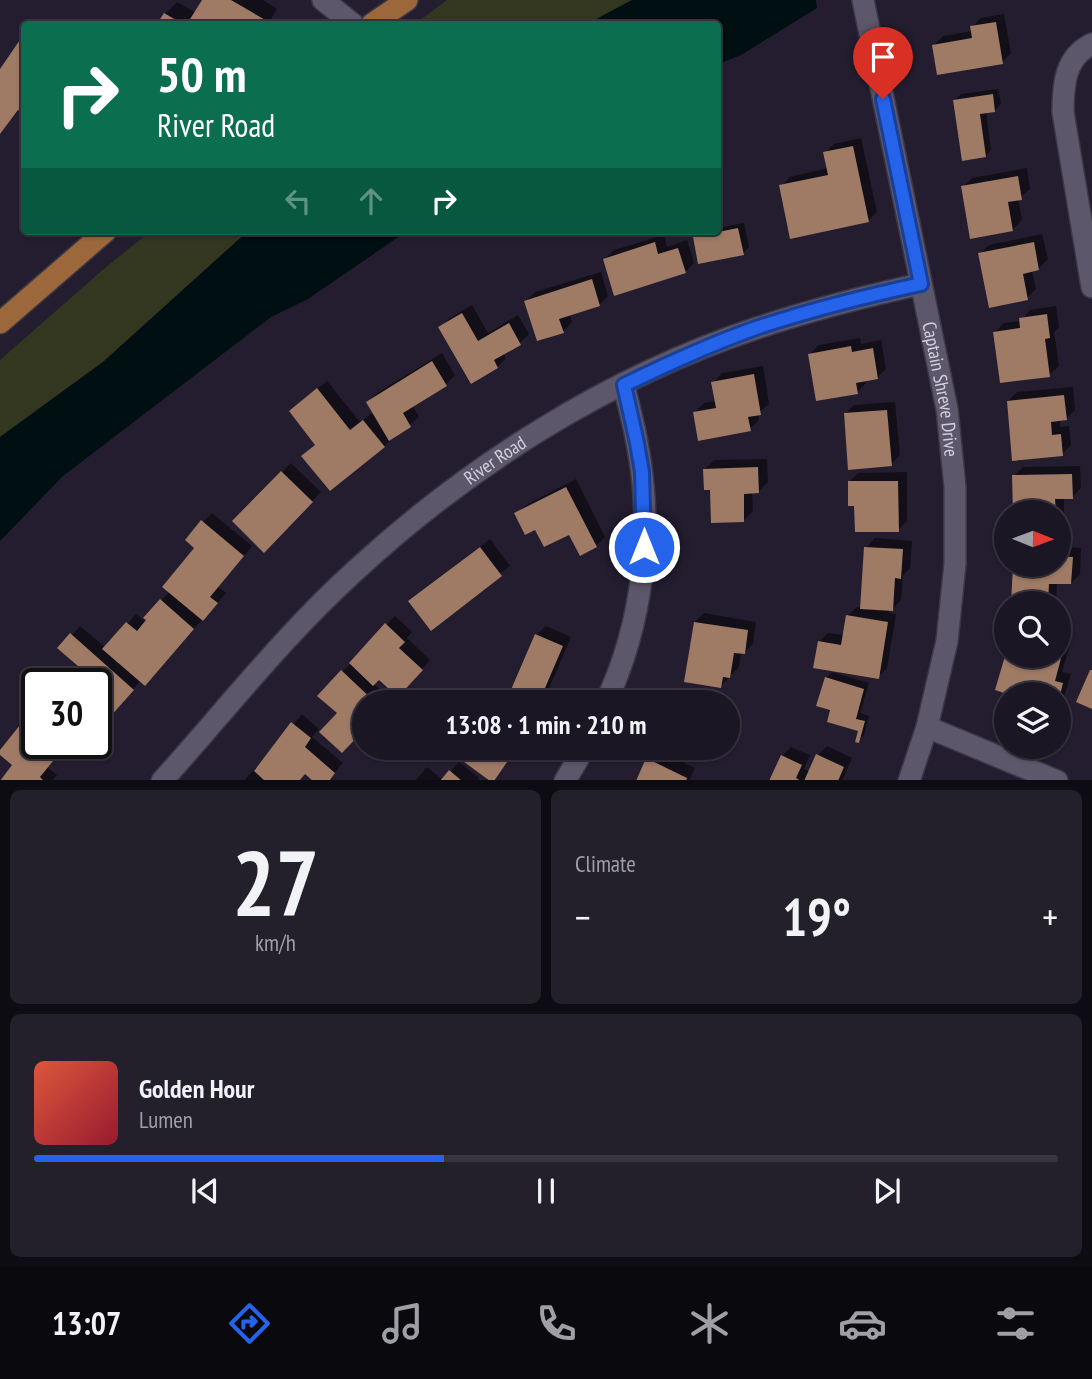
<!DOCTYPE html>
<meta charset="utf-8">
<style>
:root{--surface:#1a1623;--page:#231f2b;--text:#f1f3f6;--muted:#9f9fa6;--line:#383541;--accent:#2563eb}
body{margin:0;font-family:"PT Sans Narrow",sans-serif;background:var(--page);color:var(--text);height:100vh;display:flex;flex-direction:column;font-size:26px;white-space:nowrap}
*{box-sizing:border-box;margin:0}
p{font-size:23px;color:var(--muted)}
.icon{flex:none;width:38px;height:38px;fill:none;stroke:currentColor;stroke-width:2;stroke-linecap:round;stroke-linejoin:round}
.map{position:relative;height:780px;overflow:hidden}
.panel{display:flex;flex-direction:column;gap:10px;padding:10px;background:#0e0c13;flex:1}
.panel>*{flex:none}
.guide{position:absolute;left:21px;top:21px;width:700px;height:214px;border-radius:7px;box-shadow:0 2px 5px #0004,0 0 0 2px var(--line);background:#0b6e4f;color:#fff;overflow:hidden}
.needle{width:46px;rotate:91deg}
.buttons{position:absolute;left:994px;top:500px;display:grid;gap:14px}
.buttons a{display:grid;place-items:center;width:77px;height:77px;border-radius:50%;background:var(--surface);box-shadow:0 2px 5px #0004,0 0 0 2px var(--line);font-size:35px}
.speed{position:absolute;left:21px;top:668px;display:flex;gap:14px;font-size:35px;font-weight:700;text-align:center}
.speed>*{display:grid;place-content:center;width:91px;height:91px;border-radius:50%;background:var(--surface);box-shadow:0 2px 5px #0004,0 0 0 2px var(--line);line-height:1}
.speed .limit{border:4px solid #111;border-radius:10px;background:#fff;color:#111}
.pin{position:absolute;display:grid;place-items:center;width:60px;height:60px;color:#fff;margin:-72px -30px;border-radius:50% 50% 50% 0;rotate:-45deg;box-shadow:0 0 7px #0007}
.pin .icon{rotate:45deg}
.me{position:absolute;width:77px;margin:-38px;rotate:0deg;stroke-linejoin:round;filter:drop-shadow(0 0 5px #0008)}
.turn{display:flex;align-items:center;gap:24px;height:147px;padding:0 21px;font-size:32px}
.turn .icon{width:91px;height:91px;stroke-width:2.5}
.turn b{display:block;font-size:49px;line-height:60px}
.lanes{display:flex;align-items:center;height:66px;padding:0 21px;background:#0003;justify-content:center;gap:35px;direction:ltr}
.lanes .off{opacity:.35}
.big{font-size:52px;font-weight:700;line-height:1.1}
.panel .widget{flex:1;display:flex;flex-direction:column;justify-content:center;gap:10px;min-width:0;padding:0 24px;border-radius:10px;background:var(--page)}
.panel .dial{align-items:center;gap:0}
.dial b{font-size:91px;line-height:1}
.song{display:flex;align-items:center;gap:21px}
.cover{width:84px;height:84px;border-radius:10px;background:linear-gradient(135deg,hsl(10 70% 55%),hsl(350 70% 35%))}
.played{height:7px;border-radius:4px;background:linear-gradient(90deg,var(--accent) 40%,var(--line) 40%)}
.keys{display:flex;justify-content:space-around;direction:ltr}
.heat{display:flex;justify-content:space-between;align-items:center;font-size:38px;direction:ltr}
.panel .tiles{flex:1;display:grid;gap:10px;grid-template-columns:1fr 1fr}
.widget:last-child{grid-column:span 2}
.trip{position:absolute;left:352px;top:690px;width:388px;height:70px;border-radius:35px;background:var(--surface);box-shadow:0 2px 5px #0004,0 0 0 2px var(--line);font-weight:700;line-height:70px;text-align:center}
.tabs{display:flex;height:112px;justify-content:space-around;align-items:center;background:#0a090e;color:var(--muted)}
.tabs .icon{width:49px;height:49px}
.tabs .active{color:var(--accent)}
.tabs b{font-size:32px;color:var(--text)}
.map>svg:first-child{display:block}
.green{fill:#333720}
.water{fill:#000f11}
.shadow{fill:#0007}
.building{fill:#9f7a65}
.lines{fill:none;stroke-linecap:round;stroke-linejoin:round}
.minor-casing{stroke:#3c3745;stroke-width:24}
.major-casing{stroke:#3c3745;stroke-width:24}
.minor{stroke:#5d576c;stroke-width:21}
.major{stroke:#9c673b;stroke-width:21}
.route-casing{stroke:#184099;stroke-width:18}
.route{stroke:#2563eb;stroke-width:12}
.labels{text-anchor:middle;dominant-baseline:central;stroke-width:7;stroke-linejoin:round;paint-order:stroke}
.street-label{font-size:19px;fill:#d2cfdb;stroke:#231d2f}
</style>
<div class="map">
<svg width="1092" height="781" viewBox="0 0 1092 781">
<rect width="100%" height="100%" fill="#231d2f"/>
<!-- green -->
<path class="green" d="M447,0H632L587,24H415Z
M151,231H248L103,362L0,437V360L106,267Z"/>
<!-- water -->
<path class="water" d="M632,0H816L817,8L741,55L718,64V24H587Z
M248,231H407L308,299L271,317L63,476L0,541V437L103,362Z"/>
<!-- shadow -->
<path class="shadow" d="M204,0H263L277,9L268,24H159L165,14L177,2L196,13Z
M1004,14L1011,53L1002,62L934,45L943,36L973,31L972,27L981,18Z
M24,37V112L20,109L0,132V72Z
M998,89L1001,104L995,110L986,111L991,150L986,156L955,100L961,94Z
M861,138L877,212L868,221L781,186L790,177L828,168L825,153L834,144Z
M1027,168L1030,189L1018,199L1022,220L1012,230L963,187L972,178Z
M744,223L749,247L743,253L695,237L701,231H718V228Z
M1042,234L1048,259L1039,268L1032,270L1036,289L1027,298L980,254L989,245Z
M664,235L667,247L687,240L694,263L685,272L605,259L614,250Z
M601,272L608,296L599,305L570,315L572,322L563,331L526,301L535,292Z
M472,305L488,333L518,315L529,334L520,343L503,353L506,358L497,367L441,327L450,318Z
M1056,306L1059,327L1054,332L1059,366L1049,375L995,332L1004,323L1021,321L1030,310Z
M860,338L861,344L881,340L886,369L877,378L865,380L866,383L857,392L810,354L819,345Z
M442,353L455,375L446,384L412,405L419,417L384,446L304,456L317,444L300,402L327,381L360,422L374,412L368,402L377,393Z
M763,366L769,404L758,413L759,420L750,429L695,412L704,403L716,401L713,383L722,373Z
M1073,387L1075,410L1066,419H1060V427L1069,426L1071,445L1062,454L1008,401L1017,392Z
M895,402L900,455L891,464L845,414L854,405Z
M767,459L768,482L759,491L752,492L753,511L744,520L712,488L705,469L714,460Z
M291,463L321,492L264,550L234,521Z
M1080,466L1081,488L1072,497L1064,498V522L1059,527V513H1015L1014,476L1023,467Z
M907,472V521L898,530L849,482L858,473Z
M576,479L605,537L596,546L570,532L536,527L517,514L526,505Z
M212,513L252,546L218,587L226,593L153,675L141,680L109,717L114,722L96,742V684H78L88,673L72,635L80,626L106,648L136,614L151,626L146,618L170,591L197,547L203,522Z
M875,538L912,541L910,568L903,575L901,600L889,613L896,614L887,668L878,677L819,642L828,633L844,635L847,616L857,607L862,608L866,548Z
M490,539L510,566L431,629L419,593Z
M1059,547L1081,548L1080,574L1071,583L1057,582L1056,601L1053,604H1013L1059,565Z
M704,613L756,622L753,644L744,653L741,652L739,667L721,686L695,622Z
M395,616L412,632L407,638L430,660L407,686L379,677L373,683L391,699L388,702H364V728L339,713L320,696Z
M546,626L571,637L547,693L538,702L536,635Z
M1059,634L1072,638L1062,672L1071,674L1064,697L1059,703V695H1016L1059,656Z
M832,672L869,683L860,713L869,716L864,735L858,741L860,730L833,709L826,678Z
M302,714L319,729L312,737L343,763L331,777L305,772L298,781H244L256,767L258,769Z
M37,717V744H67L47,767L57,775L52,781H2L15,765L0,753L31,718L34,720Z
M84,744H94L89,749Z
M827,746L852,758L842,781H771L782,756L791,747L810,755L804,769L810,772L818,755Z
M656,750L695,768L689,781H638L647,759Z
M459,762L479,778L477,781H415L427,767L443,780Z"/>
<!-- building -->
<path class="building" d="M202,0H231L267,21L265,24H187Z
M164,13L183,24H157Z
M996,22L1003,64L937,75L932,45L972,38L970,26Z
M24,34V114L18,110L0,134V69Z
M993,94L995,112L980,114L986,157L962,161L953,100Z
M853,146L869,222L790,239L779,185L828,175L823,152Z
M1018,176L1022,200L1008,202L1013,231L970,239L961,186Z
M738,228L744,255L698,264L693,237Z
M655,242L658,254L678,248L686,273L614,296L603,259Z
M1034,242L1039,270L1023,274L1028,300L989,308L978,253Z
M592,279L600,306L559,319L564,333L537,341L524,301Z
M462,313L478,341L509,323L521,345L494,360L498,368L471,384L438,327Z
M1047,314L1050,338L1045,339L1050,377L1000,383L993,332L1020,328L1019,318Z
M851,346L852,352L873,348L878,379L856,383L858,394L816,401L808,354Z
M432,361L447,386L403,413L411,427L389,441L366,402Z
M754,374L761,415L748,417L751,431L698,441L693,412L716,408L711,382Z
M317,388L350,430L363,420L385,447L330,491L301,456L315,445L289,411Z
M1064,395L1067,420L1051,422L1052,435L1061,434L1063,456L1012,461L1007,401Z
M887,410L892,466L848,470L844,413Z
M758,467L759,493L744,494V522L711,523L710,490H704L703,469Z
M281,471L313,502L264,553L232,521Z
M1072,474L1073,499H1055L1056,513H1013L1012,475Z
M848,481H898L899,532H855L854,506H848Z
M566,487L597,547L580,556L569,535L544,547L535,530L525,535L514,513Z
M201,520L244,556L210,597L218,603L203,621L162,587L194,548L185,540Z
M480,547L502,576L431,631L408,601Z
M864,547L903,549L901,579L895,578L893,611L860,609Z
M1059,556L1073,557L1071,584H1049L1048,604H1011L1013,565H1059Z
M160,599L194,629L145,686L102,649L126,622L137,631L146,620L143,618Z
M846,615L888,622L879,679L813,668L818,641L841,645Z
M694,622L748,630L745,654L734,653L730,678L723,677L721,688L684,682Z
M385,623L405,642L399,648L423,670L398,697L379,680L373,686L349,663Z
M70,633L134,690L101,727L107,732L96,743V684H76L86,673L57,648Z
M535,634L563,646L539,702H532L510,692Z
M1059,645L1064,647L1055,681L1063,683L1060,695H1010L995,690L1005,656H1059Z
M341,670L375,702H364V730L342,753L319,732L337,713L317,696Z
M1090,670H1092V709L1076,702Z
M825,677L864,689L856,719L865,721L859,743L855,742L858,731L827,722L830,710L816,706Z
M34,717L37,719V744H67L40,777L44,781H0L12,765L0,755V750L20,725L24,728Z
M291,722L311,738L305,747L335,773L329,781H313L305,774L299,781H265L254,771Z
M468,747H513L516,749L494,781H490L460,759Z
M816,754L844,767L838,781H804Z
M781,755L802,765L796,778L801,781H769Z
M646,758L687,778L686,781H636Z
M449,770L462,781H440Z"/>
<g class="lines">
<defs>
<g id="minor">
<path d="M323,0L353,24"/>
<path id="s1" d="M863,0L947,409L955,487V564L947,641L927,727L909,781"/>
<path d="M1092,44C1065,57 1063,84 1063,112L1092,287"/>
<path d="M606,702C643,623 654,528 637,443C634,424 628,404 624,385"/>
<path d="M927,727L1057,781"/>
<path id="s2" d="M162,781C226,710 285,634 356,570C471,464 609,377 757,328C811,310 866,296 921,284"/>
<path d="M565,781L585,747"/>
</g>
<path id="major" d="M372,24L407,0
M0,323L106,231"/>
</defs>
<!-- minor casing -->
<use href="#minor" class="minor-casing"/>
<!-- major casing -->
<use href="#major" class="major-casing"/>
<!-- minor -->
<use href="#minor" class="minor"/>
<!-- major -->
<use href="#major" class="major"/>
</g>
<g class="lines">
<defs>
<path id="route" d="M644,547L642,472L637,443L624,385C667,364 711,344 756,328C810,310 866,296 921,284L883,99"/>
</defs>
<!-- route casing -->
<use href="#route" class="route-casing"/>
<!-- route -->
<use href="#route" class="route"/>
</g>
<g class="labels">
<!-- street labels -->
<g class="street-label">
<text stroke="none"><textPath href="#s1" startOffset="397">Captain Shreve Drive</textPath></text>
<text stroke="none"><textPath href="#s2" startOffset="464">River Road</textPath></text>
</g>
</g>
</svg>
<div class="buttons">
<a><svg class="needle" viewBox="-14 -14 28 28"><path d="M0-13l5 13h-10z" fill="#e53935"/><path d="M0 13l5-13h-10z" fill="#9f9fa6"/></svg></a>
<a><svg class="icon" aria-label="search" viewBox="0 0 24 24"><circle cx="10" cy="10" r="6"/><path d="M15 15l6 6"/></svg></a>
<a><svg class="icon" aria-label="layers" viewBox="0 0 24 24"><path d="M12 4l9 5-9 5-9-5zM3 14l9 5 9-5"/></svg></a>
</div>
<div class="speed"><div class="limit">30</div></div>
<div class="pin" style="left:883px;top:99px;background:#d93025"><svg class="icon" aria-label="arrive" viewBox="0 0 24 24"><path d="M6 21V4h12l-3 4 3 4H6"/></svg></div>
<svg class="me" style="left:644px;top:547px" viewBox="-20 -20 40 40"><circle r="17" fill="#2563eb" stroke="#fff" stroke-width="3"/><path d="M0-11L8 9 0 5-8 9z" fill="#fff"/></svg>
<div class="trip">13:08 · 1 min · 210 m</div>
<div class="guide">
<div class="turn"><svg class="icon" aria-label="right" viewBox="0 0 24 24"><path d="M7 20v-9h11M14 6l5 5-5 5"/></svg><div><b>50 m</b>River Road</div></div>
<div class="lanes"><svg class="icon off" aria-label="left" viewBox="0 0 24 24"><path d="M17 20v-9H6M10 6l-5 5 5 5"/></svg><svg class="icon off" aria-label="ahead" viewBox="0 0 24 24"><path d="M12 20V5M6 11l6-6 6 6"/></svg><svg class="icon" aria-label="right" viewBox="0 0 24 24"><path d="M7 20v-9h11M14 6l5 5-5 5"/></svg></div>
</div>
</div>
<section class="panel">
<div class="tiles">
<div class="widget dial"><b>27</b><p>km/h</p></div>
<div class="widget"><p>Climate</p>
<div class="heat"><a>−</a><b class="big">19°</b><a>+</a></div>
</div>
<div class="widget">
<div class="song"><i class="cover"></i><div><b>Golden Hour</b><p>Lumen</p></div></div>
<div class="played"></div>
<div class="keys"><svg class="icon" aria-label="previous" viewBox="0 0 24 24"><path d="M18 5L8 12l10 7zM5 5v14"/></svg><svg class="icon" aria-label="pause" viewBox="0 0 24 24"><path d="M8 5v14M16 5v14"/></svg><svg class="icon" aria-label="next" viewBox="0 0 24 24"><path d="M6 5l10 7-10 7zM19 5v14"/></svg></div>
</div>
</div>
</section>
<nav class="tabs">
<b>13:07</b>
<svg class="icon active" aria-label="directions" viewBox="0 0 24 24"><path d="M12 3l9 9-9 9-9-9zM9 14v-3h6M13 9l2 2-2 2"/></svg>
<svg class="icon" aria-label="music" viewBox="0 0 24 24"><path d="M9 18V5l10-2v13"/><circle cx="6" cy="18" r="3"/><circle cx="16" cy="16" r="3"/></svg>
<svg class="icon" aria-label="phone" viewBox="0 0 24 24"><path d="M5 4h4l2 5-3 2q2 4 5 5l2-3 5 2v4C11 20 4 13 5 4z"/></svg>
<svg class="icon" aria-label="climate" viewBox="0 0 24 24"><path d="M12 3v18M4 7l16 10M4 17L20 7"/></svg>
<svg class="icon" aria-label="car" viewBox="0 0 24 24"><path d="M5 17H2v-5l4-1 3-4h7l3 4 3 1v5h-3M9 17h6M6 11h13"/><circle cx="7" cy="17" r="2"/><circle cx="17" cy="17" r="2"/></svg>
<svg class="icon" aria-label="filters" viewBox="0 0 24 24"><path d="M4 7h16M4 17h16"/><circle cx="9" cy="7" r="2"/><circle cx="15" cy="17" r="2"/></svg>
</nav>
